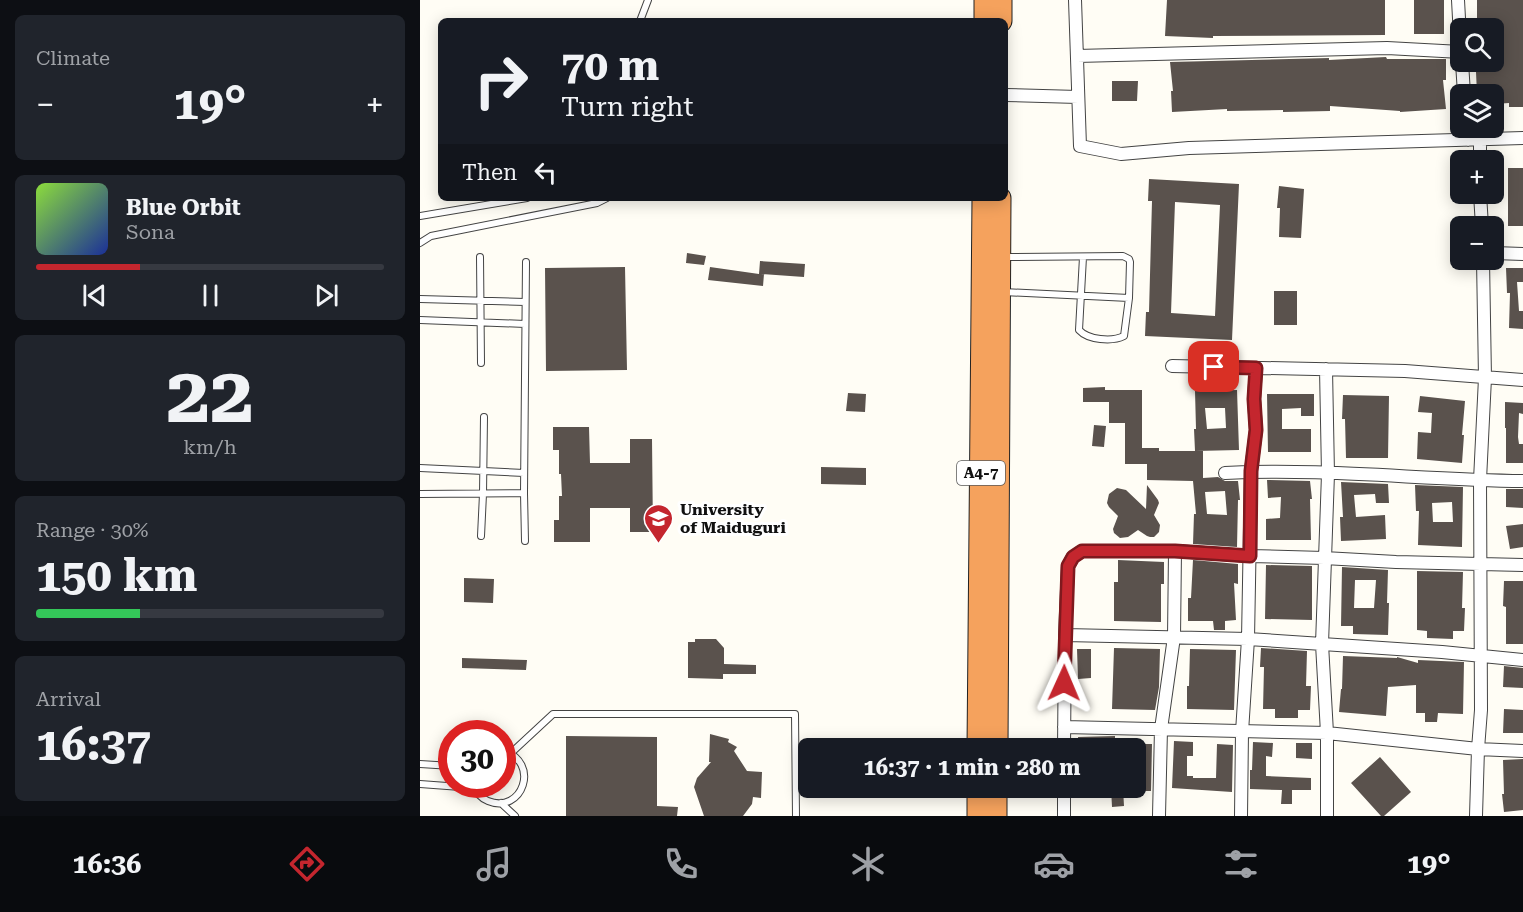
<!DOCTYPE html>
<meta charset="utf-8">
<style>
:root{--surface:#171b24;--page:#20242c;--text:#f1f3f6;--muted:#9ea1a6;--line:#363941;--accent:#c4262e}
body{margin:0;font-family:"Roboto Serif",serif;background:var(--page);color:var(--text);height:100vh;display:flex;flex-direction:column;font-size:22px;white-space:nowrap}
*{box-sizing:border-box;margin:0}
p{font-size:20px;color:var(--muted)}
.icon{flex:none;width:33px;height:33px;fill:none;stroke:currentColor;stroke-width:2;stroke-linecap:round;stroke-linejoin:round}
.map{position:relative;flex:1;overflow:hidden}
.details{display:flex;flex-direction:column;gap:15px;padding:15px;background:#0d0f14;width:420px}
.details>*{flex:none}
.banner{position:absolute;left:18px;top:18px;width:570px;height:183px;border-radius:9px;box-shadow:0 3px 15px #0003;background:#171b24;color:var(--text);overflow:hidden}
.fabs{position:absolute;left:1030px;top:18px;display:grid;gap:12px}
.fabs a{display:grid;place-items:center;width:54px;height:54px;border-radius:9px;background:var(--surface);box-shadow:0 3px 15px #0003;font-size:30px}
.speed{position:absolute;left:18px;top:720px;display:flex;gap:12px;font-size:30px;font-weight:700;text-align:center}
.speed>*{display:grid;place-content:center;width:78px;height:78px;border-radius:50%;background:var(--surface);box-shadow:0 3px 15px #0003;line-height:1}
.speed .limit{border:9px solid #d22;background:#fff;color:#111}
.pin{position:absolute;display:grid;place-items:center;width:51px;height:51px;color:#fff;margin:-26px;border-radius:12px;box-shadow:0 3px 9px #0006}
.me{position:absolute;width:66px;margin:-33px;rotate:1deg;stroke-linejoin:round;filter:drop-shadow(0 0 4px #0008)}
.turn{display:flex;align-items:center;gap:21px;height:126px;padding:0 24px;font-size:27px}
.turn .icon{width:78px;height:78px;stroke-width:2.5}
.turn b{display:block;font-size:42px;line-height:51px}
.then{display:flex;align-items:center;height:57px;padding:0 24px;background:#0003;gap:12px;font-size:22px}
.big{font-size:45px;font-weight:700;line-height:1.1}
.details .tile{flex:1;display:flex;flex-direction:column;justify-content:center;gap:9px;min-width:0;padding:0 21px;border-radius:9px;background:var(--page)}
.details .dial{align-items:center;gap:0}
.dial b{font-size:78px;line-height:1}
.song{display:flex;align-items:center;gap:18px}
.cover{width:72px;height:72px;border-radius:9px;background:linear-gradient(135deg,hsl(90 70% 55%),hsl(230 70% 35%))}
.played{height:6px;border-radius:3px;background:linear-gradient(90deg,var(--accent) 30%,var(--line) 30%)}
.keys{display:flex;justify-content:space-around;direction:ltr}
.heat{display:flex;justify-content:space-between;align-items:center;font-size:33px;direction:ltr}
.charge{height:9px;border-radius:4px;background:linear-gradient(90deg,#34c759 30%,var(--line) 0)}
.trip{position:absolute;left:378px;top:738px;width:348px;height:60px;border-radius:9px;background:var(--surface);box-shadow:0 3px 15px #0003;font-weight:700;line-height:60px;text-align:center}
.tab-bar{display:flex;height:96px;justify-content:space-around;align-items:center;background:#090b0e;color:var(--muted)}
.tab-bar .icon{width:42px;height:42px}
.tab-bar .on{color:var(--accent)}
.tab-bar b{font-size:27px;color:var(--text)}
main{display:flex;flex:1;min-height:0}
.map>svg:first-child{display:block}
.building{fill:#5a524d;fill-rule:evenodd}
.lines{fill:none;stroke-linecap:round;stroke-linejoin:round}
.lane-casing{stroke:#444;stroke-width:8}
.street-casing{stroke:#444;stroke-width:14}
.highway-casing{stroke:#222;stroke-width:23}
.lane{stroke:#fff;stroke-width:6}
.street{stroke:#fff;stroke-width:12}
.highway{stroke:#f5a25d;stroke-width:21}
.route-casing{stroke:#7f191e;stroke-width:15}
.route{stroke:#c4262e;stroke-width:10}
.labels{text-anchor:middle;dominant-baseline:central;stroke-width:6;stroke-linejoin:round;paint-order:stroke}
.shield{fill:#fff;stroke:#585858;stroke-width:1.5}
.shield-label{font-size:15px;font-weight:bold;fill:#111}
.poi-label{font-size:16px;font-weight:bold;fill:#111;stroke:#fff;text-anchor:start}
</style>
<main>
<section class="details">
<div class="tile"><p>Climate</p>
<div class="heat"><a>−</a><b class="big">19°</b><a>+</a></div>
</div>
<div class="tile">
<div class="song"><i class="cover"></i><div><b>Blue Orbit</b><p>Sona</p></div></div>
<div class="played"></div>
<div class="keys"><svg class="icon" aria-label="previous" viewBox="0 0 24 24"><path d="M18 5L8 12l10 7zM5 5v14"/></svg><svg class="icon" aria-label="pause" viewBox="0 0 24 24"><path d="M8 5v14M16 5v14"/></svg><svg class="icon" aria-label="next" viewBox="0 0 24 24"><path d="M6 5l10 7-10 7zM19 5v14"/></svg></div>
</div>
<div class="tile dial"><b>22</b><p>km/h</p></div>
<div class="tile"><p>Range · 30%</p><b class="big">150 km</b><div class="charge"></div></div>
<div class="tile"><p>Arrival</p><b class="big">16:37</b></div>
</section>
<div class="map">
<svg width="1103" height="816" viewBox="0 0 1103 816">
<rect width="100%" height="100%" fill="#fffdf5"/>
<!-- building -->
<path class="building" d="M747,0H965V35L793,36V38L745,36Z
M994,0H1024V34H994Z
M1057,0H1103V107H1089V103L1074,104V94H1057L1056,72H1058V62H1074V28H1057Z
M966,57L967,59H1026V80H1023L1026,109L980,112V111L910,106V111L863,112V110L807,111V109L752,112L751,91H753L750,62L909,58V60Z
M692,81H718L717,101H692Z
M1088,168H1103V226H1088Z
M729,179L819,184L812,340L725,336L726,312H729L732,201H728ZM755,202L800,205L795,316L751,313Z
M859,186L884,189L881,238L859,237L860,208H857Z
M267,253L286,256L284,265L266,263Z
M340,261L385,264L384,277L341,274H344L343,286L288,280L290,267L339,274Z
M205,267L207,370L126,371L125,268Z
M1086,268H1103V282H1097L1099,311H1103V329L1089,328L1090,293H1087Z
M854,291H877V325H854Z
M685,387V390H722V448H739V451H783V478L798,477L805,481H818L820,500H818L817,547L773,544L774,514H776L773,481L727,480V464H705V423H689V402H663V388ZM805,491L807,515L787,514L785,492Z
M817,390L819,450L775,451L774,429H776L775,391ZM785,408H805L806,428L787,429Z
M428,393L446,394L445,412L426,411Z
M847,394H894V416H881V408L862,409V429H891V452H848Z
M923,395L969,396L968,458H926L925,419H922Z
M1000,396L1045,401L1042,435H1044L1042,463L997,459L998,432L1011,433L1012,413L998,412Z
M1085,402L1103,403V414L1099,413L1098,437L1099,444H1103V463H1086V428H1085Z
M674,425L686,426L684,447L672,446Z
M133,427H169L170,463H210V439H232L233,532H210V508H170V542H134V520H139V496H142L141,474H139V450H133Z
M401,467L446,468V485L401,484Z
M847,480L890,481L892,499H890L891,540H846V519L860,518L861,497L848,498Z
M921,482L968,484L969,503H956L955,494L934,495L936,517L965,515L966,539L921,541L920,517H923Z
M727,485L738,500L739,503L734,515L740,525L739,532L734,537H730L727,536L718,530L708,537L700,538L694,533L693,529L698,516L689,507L687,503L689,494L697,488L706,490L726,509Z
M995,485L1043,487L1042,547L998,545L999,511H996ZM1032,502L1033,522H1013L1012,503Z
M1086,489H1103V508L1086,507Z
M1103,524V547L1090,549L1086,526Z
M698,560L744,562V584H741V622L694,621V582H698Z
M773,560L818,564V584L814,583L816,620L805,621V630H794L793,621H768V598H771Z
M846,565L892,566V620L845,619Z
M922,567L968,570L967,603H969L968,635L933,634V626H921ZM935,580H956L954,608H934Z
M997,571L1043,572L1042,608H1045L1044,631H1033V639L1007,638V631L997,630Z
M44,578L74,579L73,603L44,602Z
M1084,581H1103V644H1086V607L1083,606Z
M275,639H296L304,648V664L336,665V674H303V679L268,678V642H275Z
M694,648L740,649L739,687L735,710L692,709Z
M841,648L887,651L886,686H891L890,710H878V718H855V709H843L844,667H840Z
M657,649H671V678L658,679Z
M770,649L816,650L814,710L767,709V686H769Z
M923,656L977,658V657L998,663V660L1044,662L1043,714L1018,713L1017,722H1005V713H996V685L968,687L966,716L919,712L921,689H922Z
M42,658L107,660L106,670L42,668Z
M1084,666L1103,668V688L1083,687Z
M1084,709L1103,710V733H1083Z
M290,734L309,739L308,742L317,747L314,751L327,771L342,772L341,798L333,797L332,804L323,816H284L274,787L277,778L291,762H289Z
M146,736L237,737V806L258,807L257,816H146Z
M695,736V748H659L658,737Z
M754,741L773,742V756H767V776H773V778H796L797,744L813,745L812,792L752,788Z
M833,742L853,743L852,757L846,756V776L891,778V790H872V804H861L862,790L830,789V770H832Z
M876,743H892V759L876,758Z
M716,744H732L731,791H716Z
M960,757L991,792L964,816H961L931,783Z
M1103,759V810L1084,812L1082,794H1084L1083,760Z
M691,788H703L704,806L692,807Z"/>
<g class="lines">
<defs>
<path id="lane" d="M220,21L228,0
M0,216L107,198
M0,243L11,236L177,203L187,198
M60,257L61,363
M663,257L659,330C668,340 692,342 704,336L709,298
M583,292L709,298L710,262L709,259L703,256L585,257
M0,299L105,302
M0,320L105,324
M0,468L104,473
M104,493L106,262
M0,494L104,493L105,541
M61,536L63,494L64,417
M91,753L133,714H375L376,816
M0,764L32,766
M0,784L54,788
M53,784C56,792 60,798 68,801C102,815 122,762 82,750
M81,803L95,816"/>
<path id="street" d="M655,0L660,146L701,154L769,148L1103,138
M1038,0L1041,55
M657,56L967,48L1041,52
M1042,62L1044,94
M585,95L658,97
M1047,128L1048,140
M1060,139V160
M1060,194L1062,226
M1074,253L1103,254
M752,366L985,371L1103,380
M906,369L908,474L902,644L907,733V816
M805,473C904,468 1004,480 1103,481
M645,635L828,639L1022,652L1103,660
M644,727L907,733L1058,749L1103,751
M644,748L645,635L648,566L653,557L662,551H755L830,556L904,558L976,562L1103,565
M644,788V816
M739,816L741,729L754,637L755,551
M821,816L822,732L828,639L831,471L836,430L834,399L836,368
M1056,816L1058,749L1061,710L1060,480L1065,378L1063,260"/>
<path id="highway" d="M565,21V0
M581,21V0
M558,748L563,198
M577,748L580,198
M558,816V788
M576,816V788"/>
</defs>
<!-- lane casing -->
<use href="#lane" class="lane-casing"/>
<!-- street casing -->
<use href="#street" class="street-casing"/>
<!-- highway casing -->
<use href="#highway" class="highway-casing"/>
<!-- lane -->
<use href="#lane" class="lane"/>
<!-- street -->
<use href="#street" class="street"/>
<!-- highway -->
<use href="#highway" class="highway"/>
</g>
<g class="lines">
<defs>
<path id="route" d="M644,683L648,566L653,557L662,551H755L830,556L831,471L836,430L834,399L836,368L794,367"/>
</defs>
<!-- route casing -->
<use href="#route" class="route-casing"/>
<!-- route -->
<use href="#route" class="route"/>
</g>
<!-- icons -->
<defs>
<symbol id="university-pin" viewBox="-11 -11 22 30"><path d="M0 17L-7.5 6A9.5 9.5 0 1 1 7.5 6Z" fill="#c4262e" stroke="#fff"/><path d="M0-5L7-2L0 1L-7-2ZM-4 1L0 2.5L4 1V4Q0 6-4 4Z" fill="#fff"/></symbol>
</defs>
<g fill-rule="evenodd">
<use href="#university-pin" x="222" y="502" width="33" height="45"/>
</g>
<g class="labels">
<!-- shield labels -->
<rect class="shield" x="537" y="461" width="48" height="24" rx="4.5"/>
<g class="shield-label">
<text x="561" y="473">A4-7</text>
</g>
<!-- poi labels -->
<g class="poi-label">
<text x="260" y="509">University<tspan x="260" dy="18">of Maiduguri</tspan></text>
</g>
</g>
</svg>
<div class="fabs">
<a><svg class="icon" aria-label="search" viewBox="0 0 24 24"><circle cx="10" cy="10" r="6"/><path d="M15 15l6 6"/></svg></a>
<a><svg class="icon" aria-label="layers" viewBox="0 0 24 24"><path d="M12 4l9 5-9 5-9-5zM3 14l9 5 9-5"/></svg></a>
<a>+</a>
<a>−</a>
</div>
<div class="speed"><div class="limit">30</div></div>
<div class="pin" style="left:794px;top:367px;background:#d93025"><svg class="icon" aria-label="arrive" viewBox="0 0 24 24"><path d="M6 21V4h12l-3 4 3 4H6"/></svg></div>
<svg class="me" style="left:644px;top:683px" viewBox="-20 -20 40 40"><path d="M0-17L14 15 0 8-14 15z" fill="#c4262e" stroke="#fff" stroke-width="4"/></svg>
<div class="trip">16:37 · 1 min · 280 m</div>
<div class="banner">
<div class="turn"><svg class="icon" aria-label="right" viewBox="0 0 24 24"><path d="M7 20v-9h11M14 6l5 5-5 5"/></svg><div><b>70 m</b>Turn right</div></div>
<div class="then">Then<svg class="icon" aria-label="left" viewBox="0 0 24 24"><path d="M17 20v-9H6M10 6l-5 5 5 5"/></svg></div>
</div>
</div>
</main>
<nav class="tab-bar">
<b>16:36</b>
<svg class="icon on" aria-label="directions" viewBox="0 0 24 24"><path d="M12 3l9 9-9 9-9-9zM9 14v-3h6M13 9l2 2-2 2"/></svg>
<svg class="icon" aria-label="music" viewBox="0 0 24 24"><path d="M9 18V5l10-2v13"/><circle cx="6" cy="18" r="3"/><circle cx="16" cy="16" r="3"/></svg>
<svg class="icon" aria-label="phone" viewBox="0 0 24 24"><path d="M5 4h4l2 5-3 2q2 4 5 5l2-3 5 2v4C11 20 4 13 5 4z"/></svg>
<svg class="icon" aria-label="climate" viewBox="0 0 24 24"><path d="M12 3v18M4 7l16 10M4 17L20 7"/></svg>
<svg class="icon" aria-label="car" viewBox="0 0 24 24"><path d="M5 17H2v-5l4-1 3-4h7l3 4 3 1v5h-3M9 17h6M6 11h13"/><circle cx="7" cy="17" r="2"/><circle cx="17" cy="17" r="2"/></svg>
<svg class="icon" aria-label="filters" viewBox="0 0 24 24"><path d="M4 7h16M4 17h16"/><circle cx="9" cy="7" r="2"/><circle cx="15" cy="17" r="2"/></svg>
<b>19°</b>
</nav>
